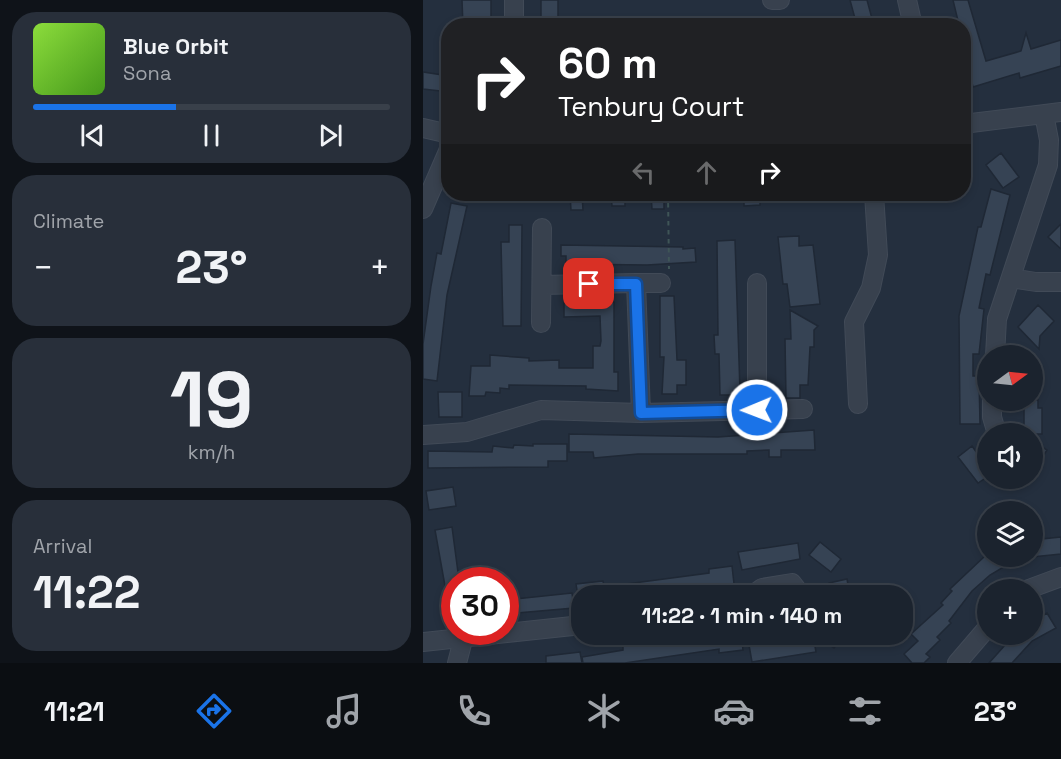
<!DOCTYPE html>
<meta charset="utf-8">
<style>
:root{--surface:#1b232e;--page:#282f3a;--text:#f1f3f6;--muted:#a0a4aa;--line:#39404a;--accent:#1a73e8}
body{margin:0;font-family:"Space Grotesk",sans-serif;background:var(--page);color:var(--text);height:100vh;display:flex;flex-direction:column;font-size:22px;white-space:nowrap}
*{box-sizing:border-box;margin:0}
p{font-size:20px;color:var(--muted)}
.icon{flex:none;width:33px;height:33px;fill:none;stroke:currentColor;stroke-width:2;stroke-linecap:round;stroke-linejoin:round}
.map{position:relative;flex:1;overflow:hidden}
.details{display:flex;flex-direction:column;gap:12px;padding:12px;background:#0f1319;width:423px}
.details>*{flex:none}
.banner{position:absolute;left:18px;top:18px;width:530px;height:183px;border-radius:24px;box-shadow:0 3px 9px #0003,0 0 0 2px var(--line);background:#202124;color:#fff;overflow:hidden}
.needle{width:39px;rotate:75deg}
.tools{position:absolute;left:554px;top:345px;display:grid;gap:12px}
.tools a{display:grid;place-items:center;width:66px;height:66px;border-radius:50%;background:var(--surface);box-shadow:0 3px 9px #0003,0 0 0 2px var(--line);font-size:30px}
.speed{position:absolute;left:18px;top:567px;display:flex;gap:12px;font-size:30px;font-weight:700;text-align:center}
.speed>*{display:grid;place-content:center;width:78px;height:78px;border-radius:50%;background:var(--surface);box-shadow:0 3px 9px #0003,0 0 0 2px var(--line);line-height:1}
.speed .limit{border:9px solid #d22;background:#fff;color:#111}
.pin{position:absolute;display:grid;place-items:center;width:51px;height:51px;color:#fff;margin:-26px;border-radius:12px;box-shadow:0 3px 9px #0006}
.me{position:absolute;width:66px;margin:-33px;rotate:269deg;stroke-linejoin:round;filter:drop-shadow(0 0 4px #0008)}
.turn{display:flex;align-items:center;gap:21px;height:126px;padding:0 18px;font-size:27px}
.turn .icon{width:78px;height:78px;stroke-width:2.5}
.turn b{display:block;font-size:42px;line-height:51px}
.lanes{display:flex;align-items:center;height:57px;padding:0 18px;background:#0003;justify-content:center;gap:30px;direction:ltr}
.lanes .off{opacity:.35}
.big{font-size:45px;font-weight:800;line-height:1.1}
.details .card{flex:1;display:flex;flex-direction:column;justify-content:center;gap:9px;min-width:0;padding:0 21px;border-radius:24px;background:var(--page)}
.details .dial{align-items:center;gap:0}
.dial b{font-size:78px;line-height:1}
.song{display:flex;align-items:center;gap:18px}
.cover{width:72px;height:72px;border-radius:9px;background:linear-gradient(135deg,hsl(90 70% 55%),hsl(100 70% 35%))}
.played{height:6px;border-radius:3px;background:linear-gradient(90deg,var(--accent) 40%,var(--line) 40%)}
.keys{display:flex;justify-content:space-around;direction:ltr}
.heat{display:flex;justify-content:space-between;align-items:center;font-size:33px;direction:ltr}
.trip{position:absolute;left:148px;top:585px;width:342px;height:60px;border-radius:24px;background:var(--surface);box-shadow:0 3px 9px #0003,0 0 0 2px var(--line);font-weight:800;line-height:60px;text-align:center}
.tabs{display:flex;height:96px;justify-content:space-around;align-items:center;background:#0b0e12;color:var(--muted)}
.tabs .icon{width:42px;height:42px}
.tabs .current{color:var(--accent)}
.tabs b{font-size:27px;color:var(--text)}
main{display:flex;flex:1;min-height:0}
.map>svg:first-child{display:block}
.building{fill:#364354;stroke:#1f2835;stroke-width:1.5}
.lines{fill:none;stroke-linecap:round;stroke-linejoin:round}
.minor-casing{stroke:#414a57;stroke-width:20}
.path{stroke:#3f5557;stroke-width:2;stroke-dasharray:4.5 4.5;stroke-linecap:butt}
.minor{stroke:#38414e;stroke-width:18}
.route-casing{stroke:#114b97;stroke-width:15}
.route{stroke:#1a73e8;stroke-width:10}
</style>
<main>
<section class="details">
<div class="card">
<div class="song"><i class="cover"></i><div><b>Blue Orbit</b><p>Sona</p></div></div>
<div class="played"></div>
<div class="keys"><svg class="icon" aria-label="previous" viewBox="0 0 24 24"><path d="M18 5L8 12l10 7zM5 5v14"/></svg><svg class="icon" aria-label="pause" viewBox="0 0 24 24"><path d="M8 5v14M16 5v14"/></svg><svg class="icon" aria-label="next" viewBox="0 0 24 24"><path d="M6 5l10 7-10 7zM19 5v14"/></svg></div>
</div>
<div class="card"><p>Climate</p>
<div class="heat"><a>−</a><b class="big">23°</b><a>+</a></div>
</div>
<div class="card dial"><b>19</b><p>km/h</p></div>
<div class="card"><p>Arrival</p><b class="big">11:22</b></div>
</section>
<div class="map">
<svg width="638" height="663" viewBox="0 0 638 663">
<rect width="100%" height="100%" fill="#242f3e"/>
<!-- building -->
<path class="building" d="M39,0H68V26H40Z
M118,0H135V18H118Z
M427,0H444L451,26H434Z
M530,0H545L563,61L598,51L603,33L608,49L638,40V66L597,78L596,73L550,87L540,47V24L536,25Z
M0,72L26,76V92L0,89Z
M578,153L596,177L580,188L563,165Z
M568,189L587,195L567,275L563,274L556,308L561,309L556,354H550V376H556L557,424H537L536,316L555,227H558Z
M147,194H159L160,210H148Z
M188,194H202V206H189Z
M228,194H241V209H229Z
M321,194H337V205L321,206Z
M28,203L44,206L24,295L14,381L0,379V344L8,286L14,253L18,254Z
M638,224V249L625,237Z
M86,225H99L98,326H80L78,242H86Z
M376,236V246L390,245L397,304L367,307L364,284H360L355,237Z
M312,240L317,391H310V395H297L296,354H292L291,335H295L294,241Z
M138,245L260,247V249L272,248L273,262L224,265L143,264V256H138Z
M237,296H251L254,360H263V385H254V394H239L241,357H237Z
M191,302V372H195V391L163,389V386L86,385V389L77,388V393L63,392L62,396H46L48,366H67V355L106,358V361L136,360V368H170V346H177L178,341L177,316L141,317V303Z
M615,305L631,321L617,336L616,349L595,327Z
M367,310L395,326L391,330V347H387L385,385H377V398H363L362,339H368Z
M15,392H39V417H16Z
M601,400H615V408H619V434H601Z
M391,430L392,450H358V457H346V450L324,451V454H215L171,458L170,452H146V434L295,437Z
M609,441L624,450L609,474Z
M110,444H144V461H125V467L5,468V451L69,452L70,446L90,448L91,445L110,446Z
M549,446L564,467V477L555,483L535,457Z
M30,487L33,506L6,510L3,491Z
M29,527L36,580H32V613L27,614L12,530Z
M638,537V554L609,557V540Z
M397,542L418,559L408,572L386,555Z
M375,543L377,559L319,570L315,552Z
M562,556H599L567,575L549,591L526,621L528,623L514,637L517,640L503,654L507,657L501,663H489L481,654L495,641L488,634L520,605L518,603L529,591L527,589Z
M309,566L311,584L280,588L281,591L243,596H155L153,584L180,581L181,587L286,573V569Z
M424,579L427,596H408L406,583Z
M149,593L151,608L82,614V600Z
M624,613L633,628L609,641L589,663H566L592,634H609V622Z
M284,634H318L320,650L296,653V649L202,663H160L159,657L200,650V645Z
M392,634H421L411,648Z
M390,635L393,652L329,662L326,645Z
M157,652L159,663H123V656Z"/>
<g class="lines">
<defs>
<path id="minor" d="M349,0H357
M484,0L490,26
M91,26V0
M540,124L638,112
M0,128L26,134
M0,209L26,149
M588,278L613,282H638
M213,283H238
M334,283V410
M119,285L213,283L218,413
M118,323L119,228
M572,356L574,319L625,165L626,140L621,114
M569,400V417L574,434
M435,404L431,322L448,288L455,255L451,194
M0,435L44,432L118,410L218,413L380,409
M603,590L638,577
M328,596L339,588L369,583L379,596
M0,642L159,625
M34,663L40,640
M534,663L564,628"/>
</defs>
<!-- minor casing -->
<use href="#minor" class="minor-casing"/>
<!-- path -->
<path class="path" d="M245,194L246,269"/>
<!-- minor -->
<use href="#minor" class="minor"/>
</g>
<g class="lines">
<defs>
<path id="route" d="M166,284H213L218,413L334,410"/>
</defs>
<!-- route casing -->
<use href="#route" class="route-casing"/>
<!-- route -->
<use href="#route" class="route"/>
</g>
</svg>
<div class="tools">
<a><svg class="needle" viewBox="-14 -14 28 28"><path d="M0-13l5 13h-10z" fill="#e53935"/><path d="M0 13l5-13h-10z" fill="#a0a4aa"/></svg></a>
<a><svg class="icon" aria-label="sound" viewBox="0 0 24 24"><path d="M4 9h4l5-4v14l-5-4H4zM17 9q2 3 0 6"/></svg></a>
<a><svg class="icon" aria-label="layers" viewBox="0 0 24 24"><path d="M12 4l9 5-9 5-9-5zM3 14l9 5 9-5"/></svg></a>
<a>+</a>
</div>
<div class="speed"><div class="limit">30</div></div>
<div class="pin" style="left:166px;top:284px;background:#d93025"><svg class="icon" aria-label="arrive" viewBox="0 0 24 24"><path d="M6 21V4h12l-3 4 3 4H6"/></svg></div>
<svg class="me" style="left:334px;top:410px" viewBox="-20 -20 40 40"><circle r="17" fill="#1a73e8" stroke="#fff" stroke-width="3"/><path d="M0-11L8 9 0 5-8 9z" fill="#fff"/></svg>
<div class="trip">11:22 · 1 min · 140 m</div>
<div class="banner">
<div class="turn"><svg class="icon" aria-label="right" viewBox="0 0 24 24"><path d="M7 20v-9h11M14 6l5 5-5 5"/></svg><div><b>60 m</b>Tenbury Court</div></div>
<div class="lanes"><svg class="icon off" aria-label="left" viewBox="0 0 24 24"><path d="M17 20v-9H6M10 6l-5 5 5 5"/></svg><svg class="icon off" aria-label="ahead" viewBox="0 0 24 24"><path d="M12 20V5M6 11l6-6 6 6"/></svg><svg class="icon" aria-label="right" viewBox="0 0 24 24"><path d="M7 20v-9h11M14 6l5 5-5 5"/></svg></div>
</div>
</div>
</main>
<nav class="tabs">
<b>11:21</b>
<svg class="icon current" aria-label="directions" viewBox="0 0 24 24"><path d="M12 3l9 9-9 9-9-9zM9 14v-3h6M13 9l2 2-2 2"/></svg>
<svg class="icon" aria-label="music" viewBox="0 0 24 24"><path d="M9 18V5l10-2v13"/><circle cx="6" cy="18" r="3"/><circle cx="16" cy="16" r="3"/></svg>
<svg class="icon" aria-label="phone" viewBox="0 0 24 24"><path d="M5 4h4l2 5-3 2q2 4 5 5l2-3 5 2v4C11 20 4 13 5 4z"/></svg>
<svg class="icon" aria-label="climate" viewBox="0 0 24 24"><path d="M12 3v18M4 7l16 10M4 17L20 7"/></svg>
<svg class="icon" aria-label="car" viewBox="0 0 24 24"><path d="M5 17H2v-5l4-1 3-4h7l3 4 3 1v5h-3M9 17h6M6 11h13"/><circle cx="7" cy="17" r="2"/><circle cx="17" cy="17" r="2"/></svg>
<svg class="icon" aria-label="filters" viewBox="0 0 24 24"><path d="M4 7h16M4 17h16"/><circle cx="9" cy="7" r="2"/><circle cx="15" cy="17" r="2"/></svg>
<b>23°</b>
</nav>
